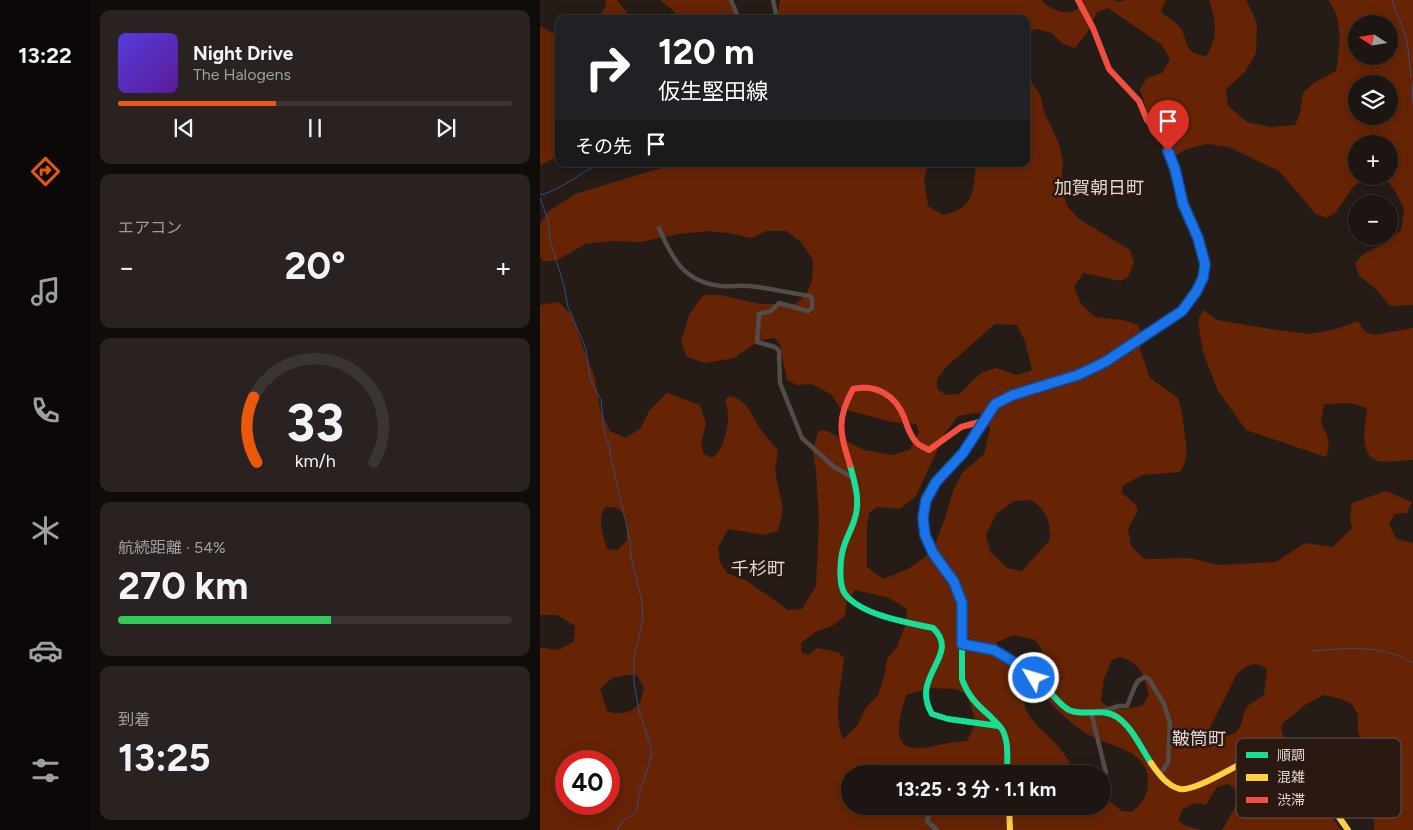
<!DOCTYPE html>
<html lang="ja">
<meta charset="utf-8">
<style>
:root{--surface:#1c1512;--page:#292220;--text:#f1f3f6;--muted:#a09f9f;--line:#3a3432;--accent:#ea580c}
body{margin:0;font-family:Figtree,"Noto Sans JP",sans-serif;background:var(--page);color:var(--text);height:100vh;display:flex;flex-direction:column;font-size:19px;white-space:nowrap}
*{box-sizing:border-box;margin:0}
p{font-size:16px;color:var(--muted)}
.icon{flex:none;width:28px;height:28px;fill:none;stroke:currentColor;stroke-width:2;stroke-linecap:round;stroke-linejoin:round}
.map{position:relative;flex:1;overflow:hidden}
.panel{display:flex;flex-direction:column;gap:10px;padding:10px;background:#0f0c0a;width:450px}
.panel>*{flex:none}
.banner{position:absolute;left:15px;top:15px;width:475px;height:152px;border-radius:10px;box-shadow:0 2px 12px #0003,0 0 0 1px var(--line);background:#202124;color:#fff;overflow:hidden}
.needle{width:32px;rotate:282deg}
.tools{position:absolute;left:808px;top:15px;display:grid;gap:10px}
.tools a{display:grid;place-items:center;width:50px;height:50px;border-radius:50%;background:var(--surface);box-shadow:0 2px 12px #0003,0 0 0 1px var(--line);font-size:25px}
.speed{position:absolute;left:15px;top:750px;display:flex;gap:10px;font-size:25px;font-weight:700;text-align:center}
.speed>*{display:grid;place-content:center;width:65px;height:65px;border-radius:50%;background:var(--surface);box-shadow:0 2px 12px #0003,0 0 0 1px var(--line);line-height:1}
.speed .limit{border:8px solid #d22;background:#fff;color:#111}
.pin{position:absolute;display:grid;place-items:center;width:42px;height:42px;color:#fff;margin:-51px -21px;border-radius:50% 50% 50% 0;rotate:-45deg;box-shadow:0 0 5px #0007}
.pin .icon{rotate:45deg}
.me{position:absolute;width:55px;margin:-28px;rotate:308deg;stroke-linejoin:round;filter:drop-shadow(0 0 4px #0008)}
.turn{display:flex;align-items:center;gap:18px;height:105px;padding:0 20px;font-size:22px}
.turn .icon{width:65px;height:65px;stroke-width:2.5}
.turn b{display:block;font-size:35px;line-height:42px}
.then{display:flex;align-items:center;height:48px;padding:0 20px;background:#0003;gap:10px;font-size:19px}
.big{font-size:38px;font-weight:700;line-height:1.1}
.panel .widget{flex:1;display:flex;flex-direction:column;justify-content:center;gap:8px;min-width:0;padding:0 18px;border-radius:10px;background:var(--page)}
.panel .dial{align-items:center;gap:0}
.dial svg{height:130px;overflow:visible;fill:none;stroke:var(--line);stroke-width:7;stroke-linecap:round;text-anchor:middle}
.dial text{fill:var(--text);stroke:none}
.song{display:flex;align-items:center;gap:15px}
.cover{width:60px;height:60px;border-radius:8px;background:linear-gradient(135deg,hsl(250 70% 55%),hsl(270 70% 35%))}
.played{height:5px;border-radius:2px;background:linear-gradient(90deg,var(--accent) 40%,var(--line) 40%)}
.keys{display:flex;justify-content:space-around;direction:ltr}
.heat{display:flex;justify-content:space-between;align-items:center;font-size:28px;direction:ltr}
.charge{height:8px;border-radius:4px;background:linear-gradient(90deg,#34c759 54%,var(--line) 0)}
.trip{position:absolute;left:301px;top:765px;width:270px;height:50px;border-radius:25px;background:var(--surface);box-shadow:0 2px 12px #0003,0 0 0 1px var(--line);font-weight:700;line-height:50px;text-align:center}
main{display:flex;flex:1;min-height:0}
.tabs{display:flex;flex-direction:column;width:90px;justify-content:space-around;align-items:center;background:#0b0807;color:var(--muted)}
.tabs .icon{width:35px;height:35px}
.tabs .on{color:var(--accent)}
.tabs b{font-size:22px;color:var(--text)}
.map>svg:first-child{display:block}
.forest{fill:#662405;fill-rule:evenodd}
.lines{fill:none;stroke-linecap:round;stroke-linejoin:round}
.stream{stroke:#324d89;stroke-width:1}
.street{stroke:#524d4a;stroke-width:4.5}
.fast{stroke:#16e098;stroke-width:6}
.slow{stroke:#ffcf43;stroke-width:6}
.jam{stroke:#f24e42;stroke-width:6}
.route-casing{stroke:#114b97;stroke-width:12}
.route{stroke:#1a73e8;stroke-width:9}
.labels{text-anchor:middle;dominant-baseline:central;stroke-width:5;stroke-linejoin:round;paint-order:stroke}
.quarter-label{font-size:18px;fill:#e2d5d1;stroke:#2a1913}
.key{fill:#2a1913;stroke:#61514c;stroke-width:1}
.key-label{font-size:14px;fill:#e2d5d1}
</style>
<main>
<nav class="tabs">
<b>13:22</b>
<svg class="icon on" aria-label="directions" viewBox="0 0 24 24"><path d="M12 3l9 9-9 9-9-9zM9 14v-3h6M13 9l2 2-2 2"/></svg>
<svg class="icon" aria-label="music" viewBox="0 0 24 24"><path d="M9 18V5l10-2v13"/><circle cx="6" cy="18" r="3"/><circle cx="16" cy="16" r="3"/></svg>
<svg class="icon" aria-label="phone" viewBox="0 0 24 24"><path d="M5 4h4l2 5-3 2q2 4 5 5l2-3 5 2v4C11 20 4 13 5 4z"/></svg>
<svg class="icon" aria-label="climate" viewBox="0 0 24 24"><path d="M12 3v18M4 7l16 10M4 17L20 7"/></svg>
<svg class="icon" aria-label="car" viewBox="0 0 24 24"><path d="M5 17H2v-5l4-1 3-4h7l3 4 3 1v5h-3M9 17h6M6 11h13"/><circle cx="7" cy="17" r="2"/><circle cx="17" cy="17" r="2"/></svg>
<svg class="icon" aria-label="filters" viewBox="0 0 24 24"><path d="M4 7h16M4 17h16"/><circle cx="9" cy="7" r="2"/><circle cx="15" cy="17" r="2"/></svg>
</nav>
<section class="panel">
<div class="widget">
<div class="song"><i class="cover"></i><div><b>Night Drive</b><p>The Halogens</p></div></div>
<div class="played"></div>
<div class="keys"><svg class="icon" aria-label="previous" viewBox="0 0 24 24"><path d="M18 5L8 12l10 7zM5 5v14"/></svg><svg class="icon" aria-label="pause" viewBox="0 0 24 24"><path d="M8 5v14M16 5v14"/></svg><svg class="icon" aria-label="next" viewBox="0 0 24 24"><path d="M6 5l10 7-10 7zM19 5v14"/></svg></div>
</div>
<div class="widget"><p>エアコン</p>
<div class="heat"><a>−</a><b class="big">20°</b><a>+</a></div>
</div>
<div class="widget dial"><svg viewBox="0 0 100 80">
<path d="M14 69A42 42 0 1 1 86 69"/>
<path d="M14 69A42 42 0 0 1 12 29" stroke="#ea580c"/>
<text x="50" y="56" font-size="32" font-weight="700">33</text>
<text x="50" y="72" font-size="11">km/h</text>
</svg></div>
<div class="widget"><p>航続距離 · 54%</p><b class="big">270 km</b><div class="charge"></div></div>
<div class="widget"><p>到着</p><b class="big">13:25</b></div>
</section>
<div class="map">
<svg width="873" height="830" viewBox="0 0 873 830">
<rect width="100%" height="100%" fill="#251c18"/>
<!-- forest -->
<path class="forest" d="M66,0H77L87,13V19H56C63,13 65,9 66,0Z
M120,0H190L198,19H139L134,11Z
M240,0H502C509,12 541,20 541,0H575L576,2L586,0H626L621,11C625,17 630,18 636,23C651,36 639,53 666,56C679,37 676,21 669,0H706L717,23L716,53L705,72L686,89L688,106L707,122L730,127L755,125L760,113L763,93L774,83L796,71C800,48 804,20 788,0H873V305L850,306L835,288L819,276L815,263L825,253L846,243L861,230L864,209L856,192L848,182L827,177L813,187L796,212L787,218L776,214L739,171L689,147L668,144L647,149L634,156L617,141L600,89L607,78L622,73L630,59L622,45L568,8L557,12L547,33L535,48L523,44L512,33L497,29L486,31V19H237ZM816,24H849V56H816ZM816,84H849V116H816ZM816,144H849V176H816Z
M0,26L19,36V105L15,115L19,122V155L0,166Z
M486,74L500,94L504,112L518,141L523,160L521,187L527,206L539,219L590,250L594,262L588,277L581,281L543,273L534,287L541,304L555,317L583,320L598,325L602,334L600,350L610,378L638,398L642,413L647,452L644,465L640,472L602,475L582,486V493L595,504L598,510L588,529L591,546L604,559L651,558L678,565L736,562L765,543L793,547L812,528L810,518L812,503L846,491L872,502L867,513L855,514L849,523L856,539L873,543V830H834C835,823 833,809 828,803C820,796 812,795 817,781C820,774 826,767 830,761L828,749L818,733V715L812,704L801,699L784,695L765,705L743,723L741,728L754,778L774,802L788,812L801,830H682L697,804L696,789L688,784L677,787L666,805L655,803L643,809L638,820L644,825L661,830H0V647L17,650L34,642L35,626L17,615H0V305L18,302L32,315L42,345L55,378L60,410L70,431L86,438L101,428L109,411L127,393L160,405L166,423L161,444L164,454L172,458C183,451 188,430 188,417C188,411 187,406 185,400L190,396C210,401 211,417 222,431C227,438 233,444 238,450L235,471L243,510L238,531L224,535L188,529L178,548L180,562L187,573L207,581L248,610L262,609L276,586L279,521L276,471L273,452L278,431L285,430L324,450L352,455L370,450L379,432L376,424L352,422L300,408L291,394L271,384L257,385L247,380L240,345L235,338L220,340L194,358L165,363L147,357L141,342L149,315L163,295H180L221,304H255L266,295L272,281L273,260L260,241L246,231H226L212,238L188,233L168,231L139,234L100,242L71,241L45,244L16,261H3L0,257V224L9,211L35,194L134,164H388L384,180L388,206L403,215C435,208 433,191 436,164H486ZM455,324L477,325L485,341L492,370L477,375L456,368L441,373L419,394L406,395L397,389V379L407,366ZM436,413L446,415L450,430L444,454L422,473L413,491L405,518L392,552L368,569L343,579L327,567V527L329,513L337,507L360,509L376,496L405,433L418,416ZM492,500C507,512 510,520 510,540L482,571L467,568L450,551L446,535L456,514L474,501ZM65,507C89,506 87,521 87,540L78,550L67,549C63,535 57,520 65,507ZM315,590L349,598L367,609L366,623L357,647L347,659L344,677L338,695L325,709L318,725L303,739C292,712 302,685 304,658L298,652L277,648L269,655L262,653L261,643L277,631L292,626L305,616L306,603ZM474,635L495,640L502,650L501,660L487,663L462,654L456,650L457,642ZM580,657C602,663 603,675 609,695L602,706C589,708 569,714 561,700L564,679L572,660ZM715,664L720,665L727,669L724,695C719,699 712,702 708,706C702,712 704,718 701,724C695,740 679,737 667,733L697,674L707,666ZM88,675H97L104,688C103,691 102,697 101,700C94,713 79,716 67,711L60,689L72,678ZM390,688L415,689L425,693L431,706L436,723L427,741C420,742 412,742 404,744C390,746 361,757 359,733C358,721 363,706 366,695ZM485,689H497C512,705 528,722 546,733C566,746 607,749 608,779C608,796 604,801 592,812L582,811L563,796L562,806H310V774H529L527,769L529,761C525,756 522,750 517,745C502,728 478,715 485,689ZM26,761H69V804H26Z
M663,310L677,320L737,330L770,334L796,329L818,321L825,332L834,335L873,328V460C864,460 845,463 838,461C817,454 826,423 827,408L810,403L784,404L781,423L787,435L789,447L786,457L706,430L678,391L663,352L658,321Z"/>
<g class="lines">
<!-- stream -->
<path class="stream" d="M852,0L867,40L871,77
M872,83L873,103
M0,195C22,190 39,173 59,164
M0,198L8,220L10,240L24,286L28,307L46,349L50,379L61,400L64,432L69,445L71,458L90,541L91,557L102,602L103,619L94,658V683L99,711L110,744L112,755L99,793L97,810L94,814L82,821L77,830
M772,651C807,648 842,644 873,663"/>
<!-- street -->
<path class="street" d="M191,0L199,19
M231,19L236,16V14L233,0
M119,228C132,259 145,283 182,286C191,287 200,285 209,286C229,288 250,293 270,296L272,298V308L268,311L239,303L231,311L219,314L217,342L235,347L239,351L240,383L262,438L293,466L313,478
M562,711L579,706H587L595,686L598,681L605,677L609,679L624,704L630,723L628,763L620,774
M551,712L566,773L554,774
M396,806L389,815L387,821L397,830"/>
<!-- fast -->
<path class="fast" d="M479,393L538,375L565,362L642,311L656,292L663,278L665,264L658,237
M310,465C315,483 321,503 314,521C311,530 307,537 304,546C300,558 298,584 305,594C321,615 368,623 393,628C422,655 369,676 392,714L408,719L459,726
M384,514L385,535L393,553L414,582L422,603V679C428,696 437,705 450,716C454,721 460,725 463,731C469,743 467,761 467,774
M422,644C462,648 479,662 507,689C514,696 521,706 529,710C544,717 562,707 577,717C592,727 601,748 611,763"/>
<!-- slow -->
<path class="slow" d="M611,763C618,773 627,786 640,789C656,792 701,762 718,755C760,747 787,802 808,830
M469,806L470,830"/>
<!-- jam -->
<path class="jam" d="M538,0L553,28L569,69L599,101L607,120L621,136L629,151L643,204L658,237
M310,465C300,433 296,420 313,389C336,384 355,395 364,417C367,425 369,434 376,442C379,446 384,447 389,450L421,427L443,421
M384,514L386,500L396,482L423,453L455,405L479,393"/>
</g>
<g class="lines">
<defs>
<path id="route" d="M494,678L482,667L454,650L422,644V603L414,582L393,553L385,535L383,518L386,500L396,482L423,453L455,404L473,395L538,375L565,362L642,311L656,292L663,278L665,264L658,238L643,204L635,169L628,151"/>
</defs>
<!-- route casing -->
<use href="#route" class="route-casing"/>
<!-- route -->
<use href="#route" class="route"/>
</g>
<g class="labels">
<!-- quarter labels -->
<g class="quarter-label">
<text x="559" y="188">加賀朝日町</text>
<text x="218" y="569">千杉町</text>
<text x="659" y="739">鞁筒町</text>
</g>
</g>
<!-- legend -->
<rect x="696" y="738" width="165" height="80" rx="8" class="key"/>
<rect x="706" y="752" width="22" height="6" fill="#16e098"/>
<rect x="706" y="774" width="22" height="7" fill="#ffcf43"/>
<rect x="706" y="797" width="22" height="6" fill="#f24e42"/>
<g class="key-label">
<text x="737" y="760">順調</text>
<text x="737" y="782">混雑</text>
<text x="737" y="805">渋滞</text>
</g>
</svg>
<div class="tools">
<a><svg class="needle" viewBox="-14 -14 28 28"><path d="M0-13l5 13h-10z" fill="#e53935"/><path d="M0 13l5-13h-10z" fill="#a09f9f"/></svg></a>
<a><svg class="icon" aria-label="layers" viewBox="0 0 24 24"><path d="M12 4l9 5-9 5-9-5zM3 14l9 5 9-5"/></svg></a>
<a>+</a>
<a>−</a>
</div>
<div class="speed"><div class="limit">40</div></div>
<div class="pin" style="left:628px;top:151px;background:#d93025"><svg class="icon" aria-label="arrive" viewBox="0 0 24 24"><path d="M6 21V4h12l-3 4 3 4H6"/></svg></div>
<svg class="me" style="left:494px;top:678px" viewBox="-20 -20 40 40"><circle r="17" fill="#1a73e8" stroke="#fff" stroke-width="3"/><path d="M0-11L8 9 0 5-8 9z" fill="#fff"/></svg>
<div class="trip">13:25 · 3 分 · 1.1 km</div>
<div class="banner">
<div class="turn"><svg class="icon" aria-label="right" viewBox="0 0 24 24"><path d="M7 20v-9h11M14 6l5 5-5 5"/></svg><div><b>120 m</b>仮生堅田線</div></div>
<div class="then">その先<svg class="icon" aria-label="arrive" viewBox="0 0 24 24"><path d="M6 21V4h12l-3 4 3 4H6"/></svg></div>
</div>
</div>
</main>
